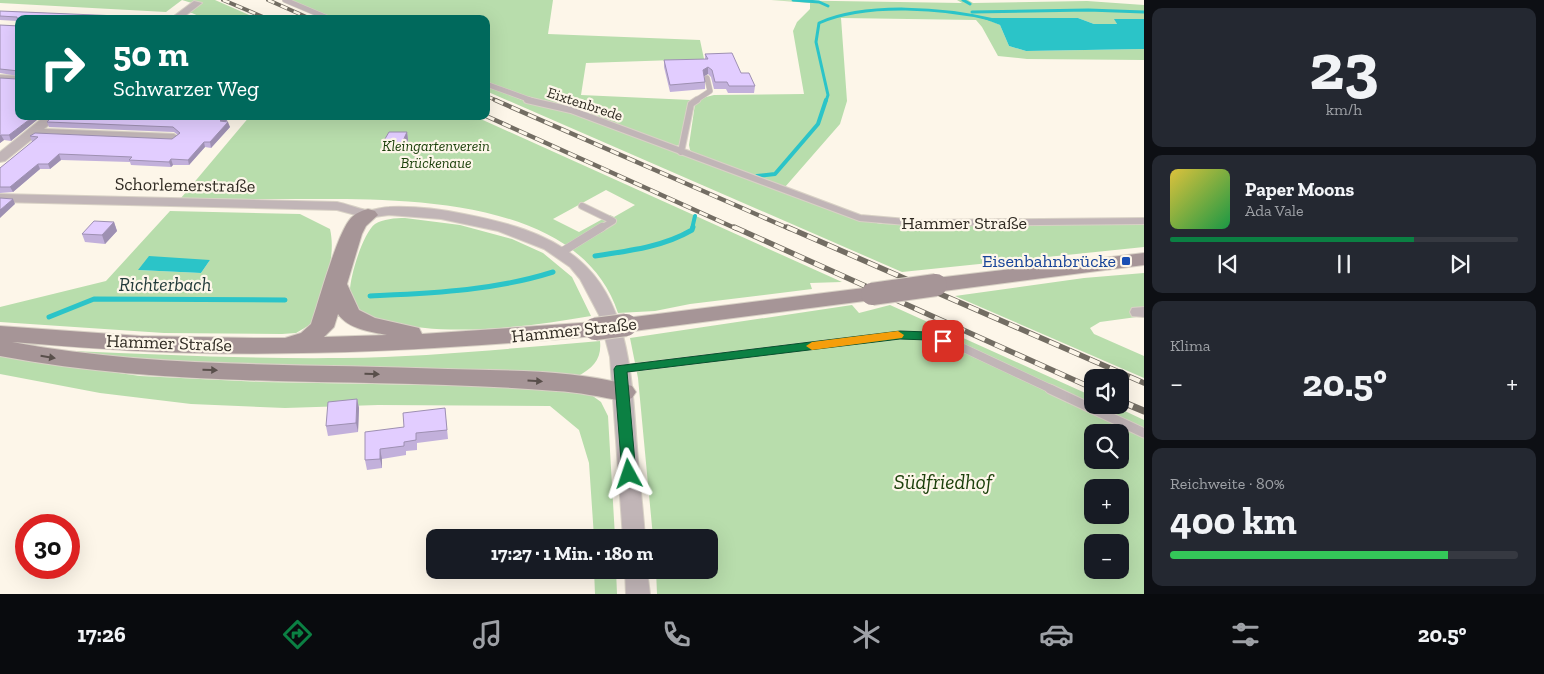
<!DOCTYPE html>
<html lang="de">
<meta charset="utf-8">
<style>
:root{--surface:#171b24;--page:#242831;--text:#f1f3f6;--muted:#9ea1a6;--line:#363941;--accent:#0b8043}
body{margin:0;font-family:"Zilla Slab",serif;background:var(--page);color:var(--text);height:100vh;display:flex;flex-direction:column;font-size:19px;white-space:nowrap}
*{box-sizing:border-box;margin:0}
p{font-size:16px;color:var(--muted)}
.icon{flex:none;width:28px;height:28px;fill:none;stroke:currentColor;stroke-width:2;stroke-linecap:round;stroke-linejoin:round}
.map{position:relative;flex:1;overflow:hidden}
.side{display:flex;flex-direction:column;gap:8px;padding:8px;background:#0d0f14;width:400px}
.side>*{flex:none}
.guide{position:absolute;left:15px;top:15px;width:475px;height:105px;border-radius:10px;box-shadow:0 5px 20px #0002;background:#00695c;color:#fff;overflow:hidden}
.tools{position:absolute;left:1084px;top:369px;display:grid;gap:10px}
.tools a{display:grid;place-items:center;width:45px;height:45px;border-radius:10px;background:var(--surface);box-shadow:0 5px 20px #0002;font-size:25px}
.speed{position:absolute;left:15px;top:514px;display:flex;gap:10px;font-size:25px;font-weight:700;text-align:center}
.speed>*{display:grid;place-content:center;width:65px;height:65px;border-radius:50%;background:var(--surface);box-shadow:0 5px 20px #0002;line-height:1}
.speed .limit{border:8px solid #d22;background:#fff;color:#111}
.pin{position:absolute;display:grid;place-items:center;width:42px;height:42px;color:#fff;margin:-21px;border-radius:10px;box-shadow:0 2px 8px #0006}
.me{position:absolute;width:55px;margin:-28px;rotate:355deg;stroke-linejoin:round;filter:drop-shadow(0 0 4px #0008)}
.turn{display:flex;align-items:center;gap:18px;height:105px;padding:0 15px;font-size:22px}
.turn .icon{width:65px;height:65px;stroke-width:2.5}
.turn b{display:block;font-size:35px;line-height:42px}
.big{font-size:38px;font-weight:700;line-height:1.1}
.side .widget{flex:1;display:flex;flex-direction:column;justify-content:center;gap:8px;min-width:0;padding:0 18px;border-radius:10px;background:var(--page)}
.side .dial{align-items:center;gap:0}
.dial b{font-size:65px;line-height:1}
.song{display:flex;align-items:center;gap:15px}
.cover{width:60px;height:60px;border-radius:8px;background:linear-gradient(135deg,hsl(50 70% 55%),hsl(140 70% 35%))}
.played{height:5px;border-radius:2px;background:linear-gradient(90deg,var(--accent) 70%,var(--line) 70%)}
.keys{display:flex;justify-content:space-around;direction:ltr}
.heat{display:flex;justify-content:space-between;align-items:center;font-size:28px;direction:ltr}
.charge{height:8px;border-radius:4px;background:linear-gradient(90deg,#34c759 80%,var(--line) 0)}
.trip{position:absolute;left:426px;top:529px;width:292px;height:50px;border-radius:10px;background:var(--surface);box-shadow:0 5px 20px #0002;font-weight:700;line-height:50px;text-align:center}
.dock{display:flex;height:80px;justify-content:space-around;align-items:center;background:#090b0e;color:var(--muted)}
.dock .icon{width:35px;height:35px}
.dock .selected{color:var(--accent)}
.dock b{font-size:22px;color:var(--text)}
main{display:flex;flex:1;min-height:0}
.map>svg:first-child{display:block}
.green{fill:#b8ddac;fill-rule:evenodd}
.water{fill:#2bc4c8}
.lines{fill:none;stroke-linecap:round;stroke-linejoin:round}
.stream-far2{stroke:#2bc4c8;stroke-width:3}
.stream-far1{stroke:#2bc4c8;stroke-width:4}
.stream{stroke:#2bc4c8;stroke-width:5}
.lane-far3-casing{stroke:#d8d1c5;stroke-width:6}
.lane-far2-casing{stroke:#d8d1c5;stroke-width:8}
.lane-far1-casing{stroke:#d8d1c5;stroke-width:9}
.lane-casing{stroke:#d8d1c5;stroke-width:11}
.street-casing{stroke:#d8d1c5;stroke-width:2}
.secondary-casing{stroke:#d8d1c5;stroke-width:2}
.lane-far3{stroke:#c1b5b7;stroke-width:5}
.lane-far2{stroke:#c1b5b7;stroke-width:6}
.lane-far1{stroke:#c1b5b7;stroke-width:8}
.lane{stroke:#c1b5b7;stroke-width:9}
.street{fill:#c1b5b7;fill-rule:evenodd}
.secondary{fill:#a69597;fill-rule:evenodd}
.rail-far3-casing{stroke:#736d63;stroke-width:4}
.rail-far2-casing{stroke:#736d63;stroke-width:4.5}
.rail-far1-casing{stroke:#736d63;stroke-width:5.5}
.rail-casing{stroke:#736d63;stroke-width:7}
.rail-far3{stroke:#fdf6e9;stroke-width:2.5;stroke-dasharray:7;stroke-linecap:butt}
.rail-far2{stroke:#fdf6e9;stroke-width:3;stroke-dasharray:9;stroke-linecap:butt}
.rail-far1{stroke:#fdf6e9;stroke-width:4;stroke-dasharray:11;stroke-linecap:butt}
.rail{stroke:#fdf6e9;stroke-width:5;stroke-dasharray:14;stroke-linecap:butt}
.secondary-bridge-casing{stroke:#d8d1c5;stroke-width:24;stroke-linecap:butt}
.secondary-bridge{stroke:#a69597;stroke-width:22}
.wall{fill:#c2b0db}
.shaded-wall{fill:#9e90b2}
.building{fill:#e2cdff;stroke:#9e90b2}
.oneway{fill:#594f4b}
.route{fill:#0b8043;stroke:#07532c}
.slow{fill:#f59e0b}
.transit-dot{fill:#1a4fb4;stroke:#fdf6e9;stroke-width:2}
.labels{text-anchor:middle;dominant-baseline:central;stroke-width:4.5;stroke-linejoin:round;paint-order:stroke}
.far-street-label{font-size:15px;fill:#2f2a22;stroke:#fdf6e9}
.far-park-label{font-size:15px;font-style:italic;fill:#1c400b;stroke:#fdf6e9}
.street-label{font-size:18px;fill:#2f2a22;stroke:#fdf6e9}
.transit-label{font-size:18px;fill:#164399;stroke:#fdf6e9;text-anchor:end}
.water-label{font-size:19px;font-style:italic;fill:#223a3a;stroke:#fdf6e9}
.near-park-label{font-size:21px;font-style:italic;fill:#1c400b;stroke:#fdf6e9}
</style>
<main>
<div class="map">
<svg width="1144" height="594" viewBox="0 0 1144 594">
<rect width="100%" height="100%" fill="#fdf6e9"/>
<!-- green -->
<path class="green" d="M0,0H215L258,19H205L192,13H184L195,4L182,0L166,12L0,3Z
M290,0H553L548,34L700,40L704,59L586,63L581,95L691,100L680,145L675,146L533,100L486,82V19H333Z
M771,0L962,3L957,0H968L973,3L1087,1L1144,5V19L1115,20L1117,24H1094L1078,18H984L1000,25L1009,46L1026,51L1144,49V60L1027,59L998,56L982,27L976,20L841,18L847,101L840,124L785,187L695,154L690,150L689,145L695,104L702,98L714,95L804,94L793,31L797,22L810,9V3Z
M486,85L522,100L553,106L860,220L882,224L923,225L1144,223V247L902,272L486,91Z
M250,116H474L842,282L810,283L812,289L690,304L655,311L618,313C581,199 411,199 313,199C269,199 225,199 181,198ZM606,190L635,205L614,217L610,215L579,232L553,219Z
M170,211L300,214L330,229C337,259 322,294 313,323L296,333L282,334L164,333L0,322V307L106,281ZM210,260L201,273L138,270Z
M405,218L460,225L512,239L543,253L572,277L591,316C527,327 451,337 387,322C381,320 371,319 365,316C357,311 350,300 350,291C350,276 363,233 375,224C383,219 395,218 405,218Z
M1144,273V316L1100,322L1090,328L1094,334L1144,356V378L955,296L1084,278Z
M852,305L859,313L890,305L1092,396V405H1112L1144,420V594H657L656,570H710V538L653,537L638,378L630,338ZM1092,432H1120V460H1092ZM1092,488H1120V515H1092ZM1092,542H1120V570H1092Z
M600,341C602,359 593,368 578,376L207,366L69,354L73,351C163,355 253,359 343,358C429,357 514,348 600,341Z
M0,356L140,376L262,382L539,387L590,394L601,402L608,416L615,537H594L589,463L579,430L550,406L378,405L285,408L191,404L100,393L0,374Z
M594,570H616L617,594H595Z"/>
<!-- water -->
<path class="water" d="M982,18H1078L1094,24H1117L1114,19H1144V49L1026,51L1009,46L1000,25Z
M149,256L210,260L201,273L138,270Z"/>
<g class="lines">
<!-- stream-far2 -->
<path class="stream-far2" d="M793,0L819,2L828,6
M963,0L970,4
M972,12L1088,10L1144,12
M826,101L828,95L816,42L819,23C866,2 945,8 994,20"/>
<!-- stream-far1 -->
<path class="stream-far1" d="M757,176L775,174L818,124L826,100
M692,229L695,216"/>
<!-- stream -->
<path class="stream" d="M595,256C628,251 663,247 692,230L693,227
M370,296C432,293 493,291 553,272
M49,317L94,299L285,300"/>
<defs>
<path id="lane-far3" d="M285,0L330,19
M486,84L533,101
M695,101L710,91L707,78"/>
<path id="lane-far2" d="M527,100L571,110L860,218L918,223L1144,221
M681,152L691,104L697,100
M582,206L613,221L600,229"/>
<path id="lane-far1" d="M560,253L602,227
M621,369L900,335L929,336L957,345L1053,390"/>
<path id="lane" d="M1050,389L1144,433"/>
<path id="street" d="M194,1L202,3L181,19H170Z
M0,75L19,76V82L0,81Z
M45,116H59L44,129L174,134L180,138L174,142L36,136L5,161L0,162V152Z
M0,194L337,202C347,204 356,208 366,210C374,211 381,207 389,207C414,206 440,209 464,214C504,222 547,232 579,260C631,304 632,384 637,447C639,477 643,507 645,538H623L610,357L599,315L580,279L570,267L544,249L498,231L441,219L389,215L367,218L337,210L0,202Z
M1144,307V317L1132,316L1130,312L1132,308Z
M625,570H647L650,594H626Z"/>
<path id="secondary" d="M368,209L375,211L378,215L366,226L362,234L347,284L359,310L375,318L419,328L422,334L595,322L603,324L607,329L603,334L595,336C463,348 330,356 197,353C135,352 74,347 12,342C155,369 303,363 448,369C509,371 573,369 632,386L636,392L632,398L623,401C601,397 578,392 556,391C371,376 183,391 0,356V326L140,336L254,338H285L301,333L311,324C319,301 337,233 351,218C356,213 361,211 368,209ZM338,314C348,329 371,332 387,335L324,337L334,327Z
M1144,253V265L936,292L928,290L925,285L928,280L936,278Z
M872,287L880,289L883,294L880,299L626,332L618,330L614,325L618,320L626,318Z"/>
</defs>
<!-- lane-far3 casing -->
<use href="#lane-far3" class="lane-far3-casing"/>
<!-- lane-far2 casing -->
<use href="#lane-far2" class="lane-far2-casing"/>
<!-- lane-far1 casing -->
<use href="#lane-far1" class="lane-far1-casing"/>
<!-- lane casing -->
<use href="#lane" class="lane-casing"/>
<!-- street casing -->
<use href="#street" class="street-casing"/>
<!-- secondary casing -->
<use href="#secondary" class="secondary-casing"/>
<!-- lane-far3 -->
<use href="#lane-far3" class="lane-far3"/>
<!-- lane-far2 -->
<use href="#lane-far2" class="lane-far2"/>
<!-- lane-far1 -->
<use href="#lane-far1" class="lane-far1"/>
<!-- lane -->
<use href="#lane" class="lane"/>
<!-- street -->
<use href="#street" class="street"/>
<!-- secondary -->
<use href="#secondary" class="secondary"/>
<defs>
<path id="rail-far3" d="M223,0L268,19
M268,0L311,19
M486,96L498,101"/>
<path id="rail-far2" d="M495,100L790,229
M486,116L737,229"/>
<path id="rail-far1" d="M734,227L1092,388
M787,227L1144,383"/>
<path id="rail" d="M1120,401L1144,411"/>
</defs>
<!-- rail-far3 casing -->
<use href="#rail-far3" class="rail-far3-casing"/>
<!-- rail-far2 casing -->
<use href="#rail-far2" class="rail-far2-casing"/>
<!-- rail-far1 casing -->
<use href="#rail-far1" class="rail-far1-casing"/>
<!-- rail casing -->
<use href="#rail" class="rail-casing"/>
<!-- rail-far3 -->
<use href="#rail-far3" class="rail-far3"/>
<!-- rail-far2 -->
<use href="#rail-far2" class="rail-far2"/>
<!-- rail-far1 -->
<use href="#rail-far1" class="rail-far1"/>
<!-- rail -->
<use href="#rail" class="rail"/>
<defs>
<path id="secondary-bridge" d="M872,294L936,285
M595,329L626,325"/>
</defs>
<!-- secondary-bridge casing -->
<use href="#secondary-bridge" class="secondary-bridge-casing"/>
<!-- secondary-bridge -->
<use href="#secondary-bridge" class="secondary-bridge"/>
</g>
<!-- wall -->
<path class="wall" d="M0,11L190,19H19V116L11,141L4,140L0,143V78L17,79L18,76L0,73V74V25L19,26L18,21L0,20Z
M705,54L741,73L755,86L754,93H728L726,89H714L711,77L708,74L704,76L705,82V89L670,92L664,67V60H705Z
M229,118L226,122L230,127L211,148L205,147L189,165H173L171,167L131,165L130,162L61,160L50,169H40L13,192L0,193V168L32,142L30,136L172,139L178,135L174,132L49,127L47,122Z
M407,132L408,140L402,153L383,152L382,144Z
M114,222L117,231L105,244L85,242L82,234Z
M357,399L359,408L358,432L328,436L326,426Z
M445,408L448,439L417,443V450L406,451V455L382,459V468L367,470L365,460L404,427Z"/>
<!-- shaded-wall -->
<path class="shaded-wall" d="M708,67V74L703,77V70Z
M34,116H42L11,141L9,135Z
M225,116H229V118L221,127L220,121Z
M228,122L230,127L211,148L210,142Z
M407,132L408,140L402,153L401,145Z
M1,135L4,140L0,143V136Z
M204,142L205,147L189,165L188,160Z
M59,154L61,160L50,169L48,164Z
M171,159L173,165L171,167L169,162Z
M38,164L40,169L13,192L10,187Z
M13,199L15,204L0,218V210Z
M114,222L117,231L105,244L102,235Z
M357,399L359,408L358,432L356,423Z
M380,449L382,459V468L380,459Z"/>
<!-- building -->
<path class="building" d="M0,11L190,19H19V71L0,69V25L19,26L17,17L0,16Z
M732,53L741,73H749L755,86H729L727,82H715L712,70L708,67L703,70L705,82L670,85L664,60L708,59L705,54Z
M19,72V116H34L9,135H1L0,136V78L17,79Z
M53,116H225L220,121L228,122L210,142H204L188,160L171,159L169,162L129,160L132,157L59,154L48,164H38L10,187H0V168L38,137L30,136L35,133L172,139L180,133L173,127L47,122Z
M389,132H407L401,145L382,144Z
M0,198L13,199L0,210Z
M94,221L114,222L102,235L82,234Z
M357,399L356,423L326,426L328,402Z
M445,408L447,430L416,433V440L404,442V446L380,449V459L365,460V432L404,427L403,413Z"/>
<!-- one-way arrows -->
<defs><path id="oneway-solid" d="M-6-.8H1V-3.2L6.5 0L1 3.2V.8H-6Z" transform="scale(1.25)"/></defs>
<g class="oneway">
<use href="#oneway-solid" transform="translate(48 357) rotate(9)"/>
<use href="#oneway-solid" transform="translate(210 370) rotate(1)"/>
<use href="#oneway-solid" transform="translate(372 374) rotate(2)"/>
<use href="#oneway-solid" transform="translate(535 381) rotate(3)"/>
</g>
<!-- route -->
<path class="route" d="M900,331L928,332L947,338L949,341L943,345L928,340L900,339L627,372L636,474L634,477H624L622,474L614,369L616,366Z"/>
<!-- slow -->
<path class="slow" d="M898,331L904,335L902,338L812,350L806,346L812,342Z"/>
<!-- markers -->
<rect class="transit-dot" x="1121" y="256" width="10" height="10" rx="2.5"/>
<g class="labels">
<!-- far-street labels -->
<g class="far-street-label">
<text transform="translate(585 104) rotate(18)">Eixtenbrede</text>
</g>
<!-- far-park labels -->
<g class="far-park-label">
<text x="436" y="146">Kleingartenverein<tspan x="436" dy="17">Brückenaue</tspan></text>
</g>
<!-- street labels -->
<g class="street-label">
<text transform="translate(185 185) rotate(1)">Schorlemerstraße</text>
<text x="964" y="223">Hammer Straße</text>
<text transform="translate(574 330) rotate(-6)">Hammer Straße</text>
<text transform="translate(169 343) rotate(2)">Hammer Straße</text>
</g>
<!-- transit labels -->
<g class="transit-label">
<text x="1116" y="261">Eisenbahnbrücke</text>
</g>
<!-- water labels -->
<g class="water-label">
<text x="165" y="284">Richterbach</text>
</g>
<!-- near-park labels -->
<g class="near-park-label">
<text x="943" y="481">Südfriedhof</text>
</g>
</g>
</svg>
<div class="tools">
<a><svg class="icon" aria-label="sound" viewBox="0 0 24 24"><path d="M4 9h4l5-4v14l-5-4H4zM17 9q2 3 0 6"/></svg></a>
<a><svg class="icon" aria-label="search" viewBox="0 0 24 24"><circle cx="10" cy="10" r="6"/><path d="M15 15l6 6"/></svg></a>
<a>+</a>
<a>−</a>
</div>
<div class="speed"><div class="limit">30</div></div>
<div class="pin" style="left:943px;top:341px;background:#d93025"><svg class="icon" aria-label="arrive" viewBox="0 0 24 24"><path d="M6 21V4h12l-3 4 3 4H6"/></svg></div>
<svg class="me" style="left:629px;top:474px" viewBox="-20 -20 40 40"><path d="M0-17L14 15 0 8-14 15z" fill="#0b8043" stroke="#fff" stroke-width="4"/></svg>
<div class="trip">17:27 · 1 Min. · 180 m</div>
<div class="guide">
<div class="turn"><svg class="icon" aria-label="right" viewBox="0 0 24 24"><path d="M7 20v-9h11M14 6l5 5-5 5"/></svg><div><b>50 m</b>Schwarzer Weg</div></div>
</div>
</div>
<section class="side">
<div class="widget dial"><b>23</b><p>km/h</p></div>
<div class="widget">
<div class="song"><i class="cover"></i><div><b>Paper Moons</b><p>Ada Vale</p></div></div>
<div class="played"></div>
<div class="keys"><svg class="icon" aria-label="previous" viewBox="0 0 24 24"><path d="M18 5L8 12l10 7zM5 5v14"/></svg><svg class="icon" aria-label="pause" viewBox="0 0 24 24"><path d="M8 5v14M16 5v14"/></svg><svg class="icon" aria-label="next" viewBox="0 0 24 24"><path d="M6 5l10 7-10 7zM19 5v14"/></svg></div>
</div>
<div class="widget"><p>Klima</p>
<div class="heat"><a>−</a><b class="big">20.5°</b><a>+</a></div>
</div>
<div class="widget"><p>Reichweite · 80%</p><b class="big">400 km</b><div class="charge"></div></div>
</section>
</main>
<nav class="dock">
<b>17:26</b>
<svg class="icon selected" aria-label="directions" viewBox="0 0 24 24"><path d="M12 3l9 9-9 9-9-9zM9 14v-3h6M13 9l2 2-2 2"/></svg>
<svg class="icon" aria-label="music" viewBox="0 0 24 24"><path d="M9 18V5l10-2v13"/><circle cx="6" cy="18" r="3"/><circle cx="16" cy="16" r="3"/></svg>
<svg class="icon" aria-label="phone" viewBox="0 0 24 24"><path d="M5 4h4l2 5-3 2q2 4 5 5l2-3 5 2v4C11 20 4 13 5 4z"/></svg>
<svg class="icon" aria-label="climate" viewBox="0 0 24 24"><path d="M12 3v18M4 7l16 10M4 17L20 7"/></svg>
<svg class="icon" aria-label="car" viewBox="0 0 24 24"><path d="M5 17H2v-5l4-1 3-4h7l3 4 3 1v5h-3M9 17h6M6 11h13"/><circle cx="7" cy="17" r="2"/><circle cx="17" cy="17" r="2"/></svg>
<svg class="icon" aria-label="filters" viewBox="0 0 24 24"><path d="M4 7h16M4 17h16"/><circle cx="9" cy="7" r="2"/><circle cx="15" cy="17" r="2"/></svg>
<b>20.5°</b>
</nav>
